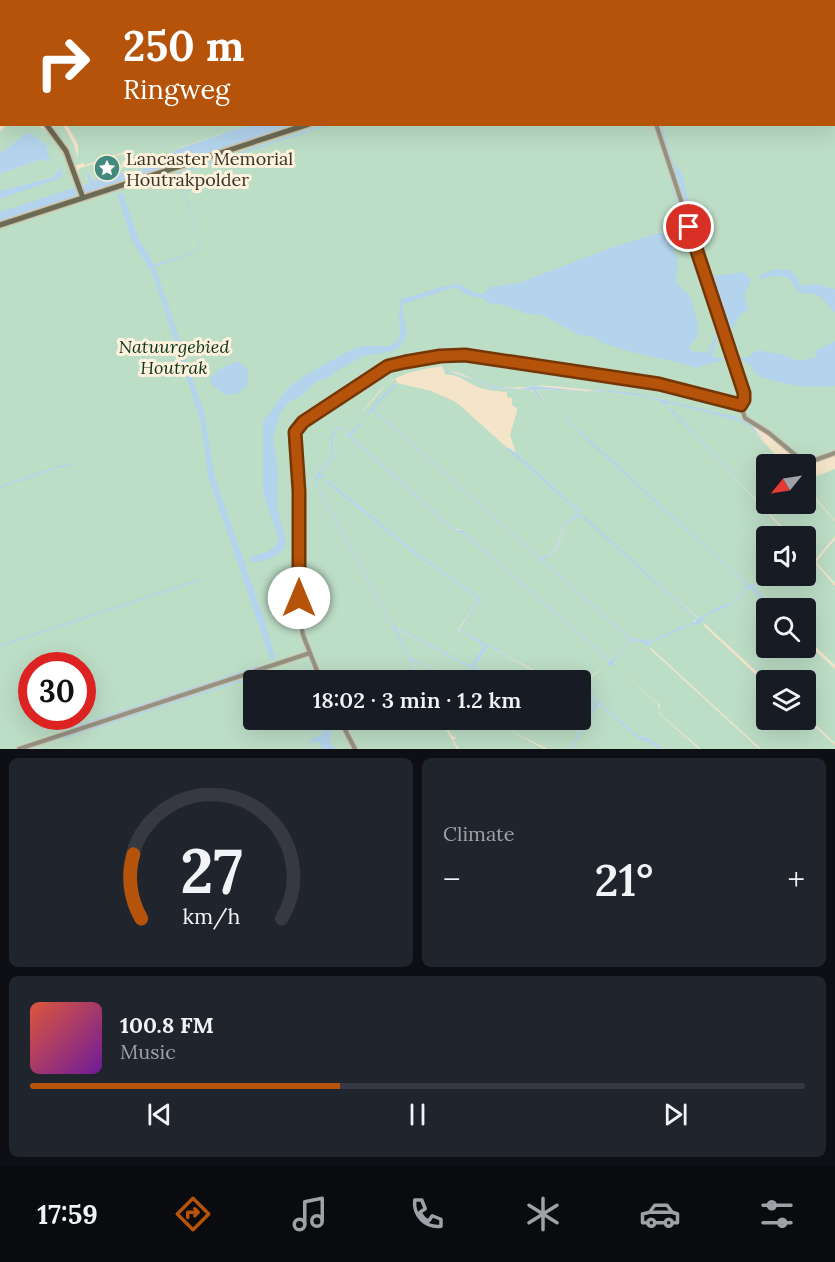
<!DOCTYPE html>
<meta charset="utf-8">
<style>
:root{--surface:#171b24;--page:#20242c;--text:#f1f3f6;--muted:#9ea1a6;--line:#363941;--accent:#b45309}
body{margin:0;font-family:Lora,serif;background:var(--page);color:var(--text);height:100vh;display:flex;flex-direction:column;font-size:22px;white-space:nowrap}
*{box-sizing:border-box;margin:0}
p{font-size:20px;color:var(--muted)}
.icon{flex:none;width:33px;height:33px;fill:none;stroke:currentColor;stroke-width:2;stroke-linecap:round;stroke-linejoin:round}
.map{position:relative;height:749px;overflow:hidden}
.details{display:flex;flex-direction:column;gap:9px;padding:9px;background:#0d0f14;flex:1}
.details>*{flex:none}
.guide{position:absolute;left:0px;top:0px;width:836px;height:126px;box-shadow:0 6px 24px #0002;background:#b45309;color:#fff;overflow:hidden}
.needle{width:39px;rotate:240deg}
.controls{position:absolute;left:756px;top:454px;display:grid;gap:12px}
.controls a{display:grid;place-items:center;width:60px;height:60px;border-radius:6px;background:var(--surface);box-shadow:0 6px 24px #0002;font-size:30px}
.speed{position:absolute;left:18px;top:652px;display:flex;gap:12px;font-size:30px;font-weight:700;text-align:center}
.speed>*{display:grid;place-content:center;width:78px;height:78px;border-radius:50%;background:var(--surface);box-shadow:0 6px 24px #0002;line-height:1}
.speed .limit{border:9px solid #d22;background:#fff;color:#111}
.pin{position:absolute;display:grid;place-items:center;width:51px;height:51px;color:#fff;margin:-26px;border:3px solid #fff;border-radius:50%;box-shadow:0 2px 6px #0007}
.me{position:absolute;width:66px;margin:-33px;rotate:0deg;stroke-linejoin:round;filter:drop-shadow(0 0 4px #0008)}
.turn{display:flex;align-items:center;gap:21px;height:126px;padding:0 24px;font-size:27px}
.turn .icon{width:78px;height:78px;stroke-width:2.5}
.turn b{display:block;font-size:42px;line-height:51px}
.big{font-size:45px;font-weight:600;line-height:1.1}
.details .tile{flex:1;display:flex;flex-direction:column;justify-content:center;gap:9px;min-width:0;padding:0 21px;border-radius:9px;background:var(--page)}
.details .dial{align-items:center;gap:0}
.dial svg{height:156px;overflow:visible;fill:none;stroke:var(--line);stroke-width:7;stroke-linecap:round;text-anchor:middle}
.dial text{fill:var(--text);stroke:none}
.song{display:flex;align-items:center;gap:18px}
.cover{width:72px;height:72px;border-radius:9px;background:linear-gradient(135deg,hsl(10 70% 55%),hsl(280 70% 35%))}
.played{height:6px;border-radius:3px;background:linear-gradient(90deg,var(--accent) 40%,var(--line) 40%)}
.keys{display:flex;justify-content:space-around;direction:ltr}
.heat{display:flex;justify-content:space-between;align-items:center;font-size:33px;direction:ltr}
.details .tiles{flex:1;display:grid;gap:9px;grid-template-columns:1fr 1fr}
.tile:last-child{grid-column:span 2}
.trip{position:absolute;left:243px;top:670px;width:348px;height:60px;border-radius:6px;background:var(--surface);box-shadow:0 6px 24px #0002;font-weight:600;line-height:60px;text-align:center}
.tabs{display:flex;height:96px;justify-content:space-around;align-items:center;background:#090b0e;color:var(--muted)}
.tabs .icon{width:42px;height:42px}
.tabs .on{color:var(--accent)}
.tabs b{font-size:27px;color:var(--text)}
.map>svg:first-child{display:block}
.green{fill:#bcddc6;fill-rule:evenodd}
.water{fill:#b3d4ec}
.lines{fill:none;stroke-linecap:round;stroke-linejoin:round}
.stream{stroke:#b3d4ec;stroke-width:1.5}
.street-casing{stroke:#cec0a9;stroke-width:6}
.secondary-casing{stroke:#cec0a9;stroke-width:8}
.primary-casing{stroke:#cec0a9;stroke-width:8}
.street{stroke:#939283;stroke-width:4}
.secondary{stroke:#6b6a54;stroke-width:5}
.primary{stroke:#4f4e34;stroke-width:6}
.rail-casing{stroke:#5b5345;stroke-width:4}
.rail{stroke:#fff2dc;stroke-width:1.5;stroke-dasharray:4.5;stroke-linecap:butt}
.route-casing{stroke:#753606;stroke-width:15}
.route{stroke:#b45309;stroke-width:10}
.labels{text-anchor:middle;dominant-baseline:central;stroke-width:6;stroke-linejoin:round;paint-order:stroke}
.poi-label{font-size:18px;fill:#383227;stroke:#fff2dc;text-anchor:start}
.park-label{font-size:18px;font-style:italic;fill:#0a351d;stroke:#fff2dc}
</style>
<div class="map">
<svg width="835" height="749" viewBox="0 0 835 749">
<rect width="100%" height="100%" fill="#f4e4c9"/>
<!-- green -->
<path class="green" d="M185,0H603L604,1L183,2Z
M695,0H835V452C826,455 817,460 807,458C795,456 754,425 745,415L743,408L746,399L657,125L834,124V2L690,1Z
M7,125H38L50,134L62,148L78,198L0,224V199L63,175L59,167L54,177L0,191V174L42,159L49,161L25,134L0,154V131Z
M53,125H63L74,145L78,159V144L67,125H248L179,148L172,158L138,171L121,173L94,181L88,169L90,183L81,185L78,169L96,163L95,170L97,174L100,173L105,176L113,173L106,174L102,171L109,170L108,162L116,160H103L123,154L126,160L123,161L120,168L129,165L124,152L85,165L83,163L74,166L67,147L56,134Z
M315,125H654L743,394L740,408L744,421L656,398L608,390V392C624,396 656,394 667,407L669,403L730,417L748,424L784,465H766V504H806V489L835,521V536L816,559H812L806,552V537H792L671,409H670L790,537H766V576H771L752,585H749L548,404L746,584V588L731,603L699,619L584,517L696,619L690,626L702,621L707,615L720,608L731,605L749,588L771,609H766V648H806V642L835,669V743L806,716V681H767L705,624L703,625L766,684V720L806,719L835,745V749H761L651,648L650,649L759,749H701L661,715L659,711L660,705L617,668L658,704L659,714L699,749H664L648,738L639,736L586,691L585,693L594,700L595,703L570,749H548L507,729L544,749H459L453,740L456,738L451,735L443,720H507L505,722L512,720H580L581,685L605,666L581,683L580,681H555L461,630V627L481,598L413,550L328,480L327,482L337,491L413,553L478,598L458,630L484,646L471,667L393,626L316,482L318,476C321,473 333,461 334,454C334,444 331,439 337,430L343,429L338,427L331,441L332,456L315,476L314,481L421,681H254V720H441L457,749H0V228ZM442,366L444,371C460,369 477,384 493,386C507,388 521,388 535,386C554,384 583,391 605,390L604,392L535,389L545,400L530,390L493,388L451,372H444L446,375C457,373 468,383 478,387C487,391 497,391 507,392V397L512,398V405L517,408V411L510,435L516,453L581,511V516L565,524C561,540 560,553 543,559L544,561L630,638L650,641L686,626L687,627L650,643L648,647L642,642L632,641L614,662L615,664L609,663L607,659L464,534L454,531L345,433L349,434L361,423L351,436L453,528L462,530L610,660H613L629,643L628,638L374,411H372L364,418L394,384L375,407V410L540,558C559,552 558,539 564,523L580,513L456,402L431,391L397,383L396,379L387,384L360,415C390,377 394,374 442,366ZM32,666H82V717H32Z
M835,469V520L806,487V480Z
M835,539V583L816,562Z
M810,561L814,562L835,586V665L806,638V609H774L753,589V587L776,576H806V565Z
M395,629L485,675L474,667L488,646L552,681H461L410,657Z
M411,659H412L459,681H422Z
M597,704L642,739H646L661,749H572Z"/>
<!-- water -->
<path class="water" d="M248,125H294L0,221V212L89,183L87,169L94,181L121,173L138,171L171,158L174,151L178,149Z
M323,125H329L180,174L179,176L201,247L193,253L155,267L204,413L215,478L264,619L275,658L271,661L208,476L201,422L153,275L131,239L117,194L123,193L138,238L154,265L193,252L200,246L177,173Z
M660,125H662L673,161L682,174L688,201L695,209L698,218L701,246L712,275H723L743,272L751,280L744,295L749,309L740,315L733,328L727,333Z
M30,133L46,144L50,162L42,159L0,174V154L25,134Z
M60,166L63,176L60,178L0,199V191L54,177Z
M666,171L681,211L726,352L718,335L712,355L713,357L726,359L696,368L673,361L631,352L603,343L593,337L579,335L542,315L527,314L505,305L489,303L484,299L468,295L455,287L403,304L402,307L407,334L401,346L390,352L363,356L341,368L328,378L317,381L302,395L289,402L280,413L273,438L278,470L277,507L286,542C284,556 262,564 250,561V557L267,552L277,545L278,538L263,492V422L288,388L307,374L351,350L362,346H390L398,341L400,334L399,314L401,299C412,297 450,283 457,284C468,287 469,293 483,294L490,287L519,283L613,247L659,233H672L675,238L674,252L678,260L676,280L677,284L690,296L697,319L698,336L689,347L692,351L707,353L717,333V327Z
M775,269L791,270L802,286L815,284L835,289V312C830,309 827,302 822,298C808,287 800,303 791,280C781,273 771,277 760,279L758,276Z
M835,341V386C805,388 787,386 759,376C753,373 754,369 750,365C747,361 741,360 737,358L736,356L746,358L758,350L784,355L798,361L817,357L815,351Z
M235,362H239L248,369V385L237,394L225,395L212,385L210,380L218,370Z
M447,370L491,386L519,389L534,386L584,391L605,390L604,392L535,389L545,402L532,390L493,388L451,372H444Z
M394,384L396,385L375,407V410L540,558C559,553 559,539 564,523L580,513L506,448H509L516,453L581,511V516L565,524C559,544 561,549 543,560L630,638L650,641L686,625L687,627L650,643L648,647L642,642L632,641L614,662V665L608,666L609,662L607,659L464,534L454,531L345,433L349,434L361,422L362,424L351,436L453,528L457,530H462L610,660H613L629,643L628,638L374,411H372L364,419L374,404Z
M608,390L639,394L736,417L751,425L765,441L748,425L740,421L669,403L667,407C658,395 623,395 608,392Z
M549,403L749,585H752L771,576H789L772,577L753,587L774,609H771L749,588L731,605L707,615L701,623L690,626V624L696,621V619L583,518L584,516L698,619L718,607L731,603L746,588V584L593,446Z
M671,408L792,537L669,409Z
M340,427L344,429L337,430L333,439L334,457L321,473L325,478L324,479L318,476L316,482L393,626L471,666L484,646L459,630L478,598L413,553L326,482L328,480L413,550L481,598L461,627V630L555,681L488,646L474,667L498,681H496L396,629L410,657L461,681L411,659L421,681L314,481L315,476L332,456C331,445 328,432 340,427Z
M586,691L639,736L648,738L664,749C656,749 649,740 639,739L598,704L572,749H570L595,703L594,700L585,693Z
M322,720H327L331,726L330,741L335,749H323L318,742L310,743L309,740L322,734L324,726Z"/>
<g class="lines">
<!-- stream -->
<path class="stream" d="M0,487L61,466L71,465
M0,646L202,579
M70,728L260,666
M64,738L249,678"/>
<defs>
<path id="street" d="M656,124L744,393V399L741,405
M741,405L745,418L769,433L799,458L815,460L835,453
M321,681L303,635L300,618L299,491L295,434L298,427L303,422L388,367L405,362L457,355L659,384L741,405
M340,720L355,749
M19,749L310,653"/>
<path id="secondary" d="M684,2L689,0
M46,124L66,151L83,198
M0,225L309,124"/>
<path id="primary" d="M111,2L112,0
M139,2L140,0
M0,95L2,94
M0,120L2,118"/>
</defs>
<!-- street casing -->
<use href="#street" class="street-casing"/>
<!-- secondary casing -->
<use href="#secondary" class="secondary-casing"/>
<!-- primary casing -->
<use href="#primary" class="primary-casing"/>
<!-- street -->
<use href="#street" class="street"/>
<!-- secondary -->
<use href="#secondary" class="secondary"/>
<!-- primary -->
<use href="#primary" class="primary"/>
<defs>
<path id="rail" d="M83,2L84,0
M0,76L2,74"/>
</defs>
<!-- rail casing -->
<use href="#rail" class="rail-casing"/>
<!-- rail -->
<use href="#rail" class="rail"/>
</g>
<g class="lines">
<defs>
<path id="route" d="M299,598V491L295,432L303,422L388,366L405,362L440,356L465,355L659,384L741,405L744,400V393L689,227"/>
</defs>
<!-- route casing -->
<use href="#route" class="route-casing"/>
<!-- route -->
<use href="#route" class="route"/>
</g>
<!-- icons -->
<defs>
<symbol id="sight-disc" viewBox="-11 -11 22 22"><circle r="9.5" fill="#448980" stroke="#fff2dc"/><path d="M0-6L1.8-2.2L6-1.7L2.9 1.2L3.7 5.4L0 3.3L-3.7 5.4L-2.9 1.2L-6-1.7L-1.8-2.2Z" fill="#fff"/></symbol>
</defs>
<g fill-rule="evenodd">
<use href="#sight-disc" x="92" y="153" width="30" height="30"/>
</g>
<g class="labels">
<!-- poi labels -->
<g class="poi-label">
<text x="126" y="158">Lancaster Memorial<tspan x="126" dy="21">Houtrakpolder</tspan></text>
</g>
<!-- park labels -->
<g class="park-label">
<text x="174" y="346">Natuurgebied<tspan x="174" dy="21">Houtrak</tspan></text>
</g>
</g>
</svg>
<div class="controls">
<a><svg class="needle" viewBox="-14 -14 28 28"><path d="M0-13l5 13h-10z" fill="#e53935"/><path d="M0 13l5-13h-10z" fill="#9ea1a6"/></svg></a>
<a><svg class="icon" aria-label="sound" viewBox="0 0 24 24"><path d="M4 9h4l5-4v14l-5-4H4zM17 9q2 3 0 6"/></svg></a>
<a><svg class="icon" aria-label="search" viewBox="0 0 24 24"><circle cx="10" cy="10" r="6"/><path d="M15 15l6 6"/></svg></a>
<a><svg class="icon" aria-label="layers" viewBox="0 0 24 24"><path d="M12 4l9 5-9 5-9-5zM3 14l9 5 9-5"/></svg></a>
</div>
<div class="speed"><div class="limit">30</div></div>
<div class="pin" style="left:689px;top:227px;background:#d93025"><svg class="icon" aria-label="arrive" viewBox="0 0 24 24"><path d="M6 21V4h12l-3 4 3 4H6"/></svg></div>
<svg class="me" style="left:299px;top:598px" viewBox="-20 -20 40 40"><circle r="19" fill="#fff"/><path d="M0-13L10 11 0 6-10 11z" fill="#b45309"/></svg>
<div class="trip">18:02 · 3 min · 1.2 km</div>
<div class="guide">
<div class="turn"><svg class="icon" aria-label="right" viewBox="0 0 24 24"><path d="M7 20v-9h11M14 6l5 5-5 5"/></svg><div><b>250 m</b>Ringweg</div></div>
</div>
</div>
<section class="details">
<div class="tiles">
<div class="tile dial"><svg viewBox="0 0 100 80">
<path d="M14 69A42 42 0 1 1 86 69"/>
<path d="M14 69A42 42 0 0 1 10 36" stroke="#b45309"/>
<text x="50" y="56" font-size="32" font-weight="700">27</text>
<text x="50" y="72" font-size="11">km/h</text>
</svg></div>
<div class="tile"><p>Climate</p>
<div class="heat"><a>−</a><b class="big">21°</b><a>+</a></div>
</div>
<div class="tile">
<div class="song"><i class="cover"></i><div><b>100.8 FM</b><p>Music</p></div></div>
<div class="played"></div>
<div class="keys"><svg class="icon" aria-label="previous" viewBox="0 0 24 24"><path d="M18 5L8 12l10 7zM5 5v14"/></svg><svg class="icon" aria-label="pause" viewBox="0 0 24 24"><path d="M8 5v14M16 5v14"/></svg><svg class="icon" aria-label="next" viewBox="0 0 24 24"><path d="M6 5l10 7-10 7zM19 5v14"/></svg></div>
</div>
</div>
</section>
<nav class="tabs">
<b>17:59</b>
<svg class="icon on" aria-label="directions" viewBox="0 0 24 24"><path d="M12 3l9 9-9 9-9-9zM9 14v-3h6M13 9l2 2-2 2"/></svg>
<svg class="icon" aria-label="music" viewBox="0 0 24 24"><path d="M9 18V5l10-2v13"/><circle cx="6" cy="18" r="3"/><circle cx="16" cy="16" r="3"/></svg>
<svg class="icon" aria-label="phone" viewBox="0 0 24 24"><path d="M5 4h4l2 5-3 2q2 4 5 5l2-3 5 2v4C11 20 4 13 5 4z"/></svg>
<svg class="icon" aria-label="climate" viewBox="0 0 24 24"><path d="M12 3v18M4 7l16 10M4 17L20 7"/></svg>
<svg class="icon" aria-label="car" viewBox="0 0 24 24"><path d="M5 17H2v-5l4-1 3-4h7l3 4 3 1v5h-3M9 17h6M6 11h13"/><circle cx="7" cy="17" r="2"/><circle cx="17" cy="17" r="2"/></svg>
<svg class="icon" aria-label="filters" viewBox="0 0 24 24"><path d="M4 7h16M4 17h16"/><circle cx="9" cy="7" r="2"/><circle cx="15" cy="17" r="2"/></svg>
</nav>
